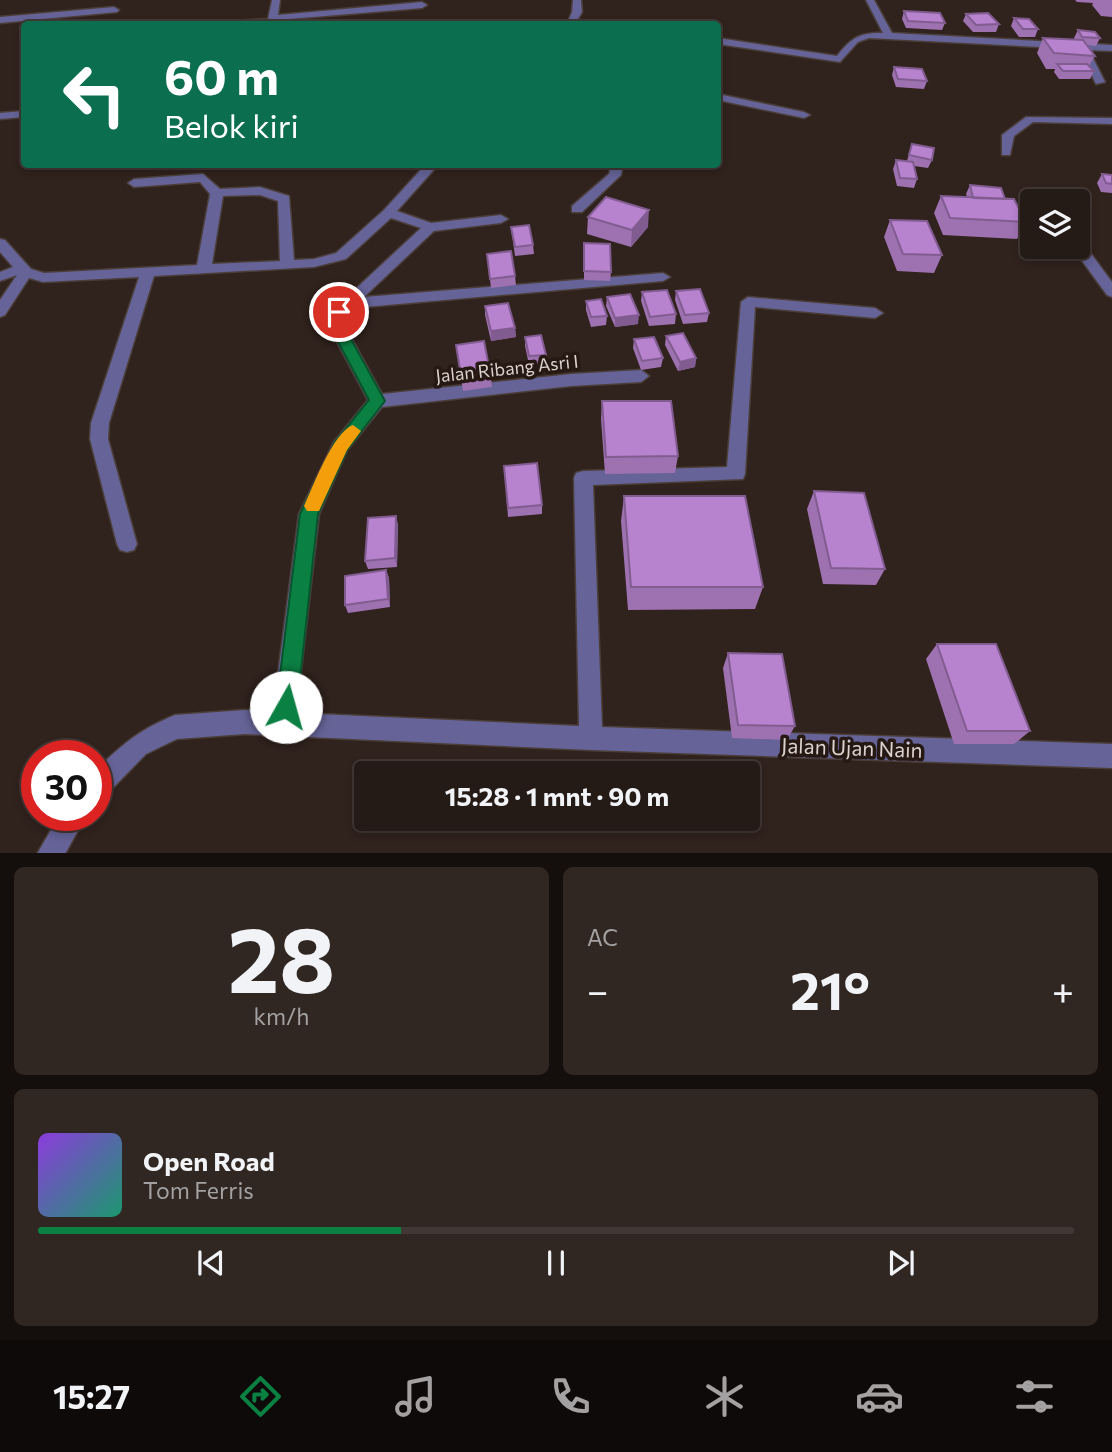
<!DOCTYPE html>
<html lang="id">
<meta charset="utf-8">
<style>
:root{--surface:#241a16;--page:#302723;--text:#f1f3f6;--muted:#a3a1a1;--line:#413835;--accent:#0b8043}
body{margin:0;font-family:Commissioner,sans-serif;background:var(--page);color:var(--text);height:100vh;display:flex;flex-direction:column;font-size:26px;white-space:nowrap}
*{box-sizing:border-box;margin:0}
p{font-size:23px;color:var(--muted)}
.icon{flex:none;width:38px;height:38px;fill:none;stroke:currentColor;stroke-width:2;stroke-linecap:round;stroke-linejoin:round}
.map{position:relative;height:853px;overflow:hidden}
.drawer{display:flex;flex-direction:column;gap:14px;padding:14px;background:#140e0c;flex:1}
.drawer>*{flex:none}
.guide{position:absolute;left:21px;top:21px;width:700px;height:147px;border-radius:7px;box-shadow:0 4px 10px #0003,0 0 0 2px var(--line);background:#0b6e4f;color:#fff;overflow:hidden}
.fabs{position:absolute;left:1020px;top:189px;display:grid;gap:14px}
.fabs a{display:grid;place-items:center;width:70px;height:70px;border-radius:7px;background:var(--surface);box-shadow:0 4px 10px #0003,0 0 0 2px var(--line);font-size:35px}
.speed{position:absolute;left:21px;top:740px;display:flex;gap:14px;font-size:35px;font-weight:700;text-align:center}
.speed>*{display:grid;place-content:center;width:91px;height:91px;border-radius:50%;background:var(--surface);box-shadow:0 4px 10px #0003,0 0 0 2px var(--line);line-height:1}
.speed .limit{border:10px solid #d22;background:#fff;color:#111}
.pin{position:absolute;display:grid;place-items:center;width:60px;height:60px;color:#fff;margin:-30px;border:4px solid #fff;border-radius:50%;box-shadow:0 2px 7px #0007}
.me{position:absolute;width:77px;margin:-38px;rotate:7deg;stroke-linejoin:round;filter:drop-shadow(0 0 5px #0008)}
.turn{display:flex;align-items:center;gap:24px;height:147px;padding:0 28px;font-size:32px}
.turn .icon{width:91px;height:91px;stroke-width:2.5}
.turn b{display:block;font-size:49px;line-height:60px}
.big{font-size:52px;font-weight:700;line-height:1.1}
.drawer .tile{flex:1;display:flex;flex-direction:column;justify-content:center;gap:10px;min-width:0;padding:0 24px;border-radius:10px;background:var(--page)}
.drawer .dial{align-items:center;gap:0}
.dial b{font-size:91px;line-height:1}
.song{display:flex;align-items:center;gap:21px}
.cover{width:84px;height:84px;border-radius:10px;background:linear-gradient(135deg,hsl(270 70% 55%),hsl(160 70% 35%))}
.played{height:7px;border-radius:4px;background:linear-gradient(90deg,var(--accent) 35%,var(--line) 35%)}
.keys{display:flex;justify-content:space-around;direction:ltr}
.heat{display:flex;justify-content:space-between;align-items:center;font-size:38px;direction:ltr}
.drawer .tiles{flex:1;display:grid;gap:14px;grid-template-columns:1fr 1fr}
.tile:last-child{grid-column:span 2}
.trip{position:absolute;left:354px;top:761px;width:406px;height:70px;border-radius:7px;background:var(--surface);box-shadow:0 4px 10px #0003,0 0 0 2px var(--line);font-weight:700;line-height:70px;text-align:center}
.menu{display:flex;height:112px;justify-content:space-around;align-items:center;background:#0e0a09;color:var(--muted)}
.menu .icon{width:49px;height:49px}
.menu .active{color:var(--accent)}
.menu b{font-size:32px;color:var(--text)}
.map>svg:first-child{display:block}
.lines{fill:none;stroke-linecap:round;stroke-linejoin:round}
.minor-casing{stroke:#4b3e39;stroke-width:3}
.minor{fill:#656397;fill-rule:evenodd}
.wall{fill:#9e71b1}
.shaded-wall{fill:#815c90}
.building{fill:#b883ce;stroke:#815c90;stroke-width:2}
.route{fill:#0b8043;stroke:#07532c;stroke-width:2}
.slow{fill:#f59e0b}
.labels{text-anchor:middle;dominant-baseline:central;stroke-width:7;stroke-linejoin:round;paint-order:stroke}
.street-label{font-size:18px;fill:#dbd1cd;stroke:#261913}
.near-street-label{font-size:21px;fill:#dbd1cd;stroke:#261913}
</style>
<div class="map">
<svg width="1112" height="854" viewBox="0 0 1112 854">
<rect width="100%" height="100%" fill="#30221d"/>
<g class="lines">
<defs>
<path id="minor" d="M272,0H280L278,15L422,2L427,5L422,8L277,20L276,24H227L232,21L268,19Z
M573,0H581L582,12L575,24H567L572,12Z
M866,0H874L892,33L1112,45V51L1089,50L1105,82L1096,84L1079,49L869,38L858,42L840,62L718,44V38L837,56C851,38 860,32 883,33Z
M114,7L119,10L117,12L0,23V17Z
M718,94L804,112L810,115L804,118L718,100Z
M24,111V117L0,119V113Z
M1026,117L1112,118V124L1033,122L1014,136L1010,155H1002V135Z
M426,164H439L397,211L431,223L501,215L508,219L501,223L434,231L364,297L663,273L670,277L663,281L353,308L346,314L343,323L382,394L571,374L641,370L649,376L641,382L571,386L382,407L347,450L319,514L296,713L579,726L574,478L576,473L583,471L727,467L741,302L748,297L875,308L883,313L875,318L755,307L745,474L743,479L593,485L602,727L1112,744V768L591,750L245,734L177,739L146,754L105,796L96,799V770C124,743 139,730 175,715L245,710L273,712L299,514L334,442L368,400L327,323L334,309L421,228L391,218L346,259L314,267L154,276L109,423L108,439L137,544L134,550L127,552L120,550L117,544L90,439L91,423L139,277L43,282L29,278L5,315L0,317V300L17,275L0,281V272L13,267L0,252V239L5,240L31,269L44,273L197,265L210,194L200,182L134,187L128,183L134,179L203,174L220,189L260,187L289,196L294,260L314,259L336,253L384,210ZM260,195L278,201L280,261L212,264L223,196Z
M603,164H618L622,169L621,175L582,212H572V206L609,174L610,170Z
M1078,242L1083,243L1112,282V297L1107,295L1072,247H1078Z
M59,816H86L65,854H37Z"/>
</defs>
<!-- minor casing -->
<use href="#minor" class="minor-casing"/>
<!-- minor -->
<use href="#minor" class="minor"/>
</g>
<!-- wall -->
<path class="wall" d="M1075,0H1112V17L1101,16L1092,5L1093,3L1077,2Z
M904,11L945,23L942,30L906,28L902,19Z
M966,14L999,24L996,32H973L963,21Z
M1014,18L1038,29L1035,37H1019L1011,26Z
M1078,30L1100,38L1096,46L1087,45L1095,56L1089,66L1094,71L1090,79H1059L1054,72L1055,69H1046L1037,53L1043,38L1075,40L1074,38Z
M894,67L927,81L924,89L896,87L892,75Z
M912,144L932,160L928,168L914,166L917,179L914,188L897,186L893,169L896,160L907,161Z
M1102,174L1112,175V193L1101,192L1097,183Z
M970,185L1005,199L1026,222L1017,239L943,235L934,213L941,196L967,197L966,194Z
M588,217L648,227L631,247L587,234Z
M890,220L942,255L934,273L897,271L884,237Z
M511,227L533,245L534,254L515,256Z
M584,243L611,272L610,281L584,280Z
M487,254L515,276L516,285L491,288Z
M676,291L709,313L707,322L683,324L675,300Z
M642,292L676,314L675,324L649,326L641,301Z
M607,297L638,324L615,327L606,306Z
M586,301L607,316L606,325L591,327L586,310Z
M485,306L515,328L516,337L491,341L485,315Z
M666,336L696,358L695,367L678,371L665,345Z
M525,337L546,355V364L529,365L525,346Z
M634,339L663,358L661,367L641,370L633,348Z
M456,345L491,378L492,387L463,391Z
M602,401L678,456L675,473L605,474L601,419Z
M504,466L542,505V514L508,517Z
M814,491L885,569L876,585L823,584L807,509Z
M624,496L763,587L755,609L628,610L621,521Z
M398,524L397,567L368,569L365,561Z
M386,570L389,578L390,607L348,613L345,605Z
M937,644L1030,731L1014,744H954L926,659Z
M728,653L795,726L787,740L732,738L723,668Z"/>
<!-- shaded-wall -->
<path class="shaded-wall" d="M649,210L648,227L631,247L632,230Z
M639,315L638,324L615,327V318Z
M515,328L516,337L491,341V331Z
M696,358L695,367L678,371L680,362Z
M396,516L398,524L397,567L395,558Z
M386,570L389,578L390,607L388,599Z"/>
<!-- building -->
<path class="building" d="M904,11L940,13L945,23L908,21Z
M988,13L999,24L976,25L966,14Z
M1014,18L1029,19L1038,29H1023Z
M1078,30L1095,32L1100,38L1082,37Z
M1043,38L1083,40L1095,56L1054,53Z
M1057,64H1087L1094,71H1063Z
M894,67L922,69L927,81L898,79Z
M912,144L934,148L932,160L909,155Z
M896,160L913,162L917,179L900,178Z
M1102,174L1112,175V184L1106,183Z
M970,185L1001,188L1005,199L973,198Z
M941,196L1014,199L1026,222L950,218Z
M606,197L649,210L632,230L588,217Z
M890,220L927,221L942,255L903,254Z
M529,225L533,245L515,247L511,227Z
M584,243L610,244L611,272L584,271Z
M511,251L515,276L490,279L487,254Z
M700,289L709,313L685,315L676,291Z
M667,290L676,314L650,317L642,292Z
M630,294L639,315L615,318L607,297Z
M601,299L607,316L591,317L586,301Z
M508,303L515,328L491,331L485,306Z
M683,333L696,358L680,362L666,336Z
M541,335L546,355L529,356L525,337Z
M654,337L663,358L642,361L634,339Z
M484,341L491,378L462,382L456,345Z
M602,401H671L678,456L606,457Z
M537,463L542,505L508,508L504,466Z
M814,491L864,493L885,569L831,568Z
M624,496H745L763,587H631Z
M396,516L395,558L365,561L368,518Z
M386,570L388,599L345,605V576Z
M937,644H996L1030,731H967Z
M728,653L782,654L795,726L738,725Z"/>
<!-- route -->
<path class="route" d="M339,308L346,312L342,323L385,401L347,450L318,514L297,707L294,714L286,717L279,714L276,707L300,514L335,442L369,400L328,323L334,309Z"/>
<!-- slow -->
<path class="slow" d="M353,425L361,431L347,450L319,511H307L304,506C313,487 333,432 353,425Z"/>
<g class="labels">
<!-- street labels -->
<g class="street-label">
<text transform="translate(507 368) rotate(-6)">Jalan Ribang Asri I</text>
</g>
<!-- near-street labels -->
<g class="near-street-label">
<text transform="translate(852 747) rotate(2)">Jalan Ujan Nain</text>
</g>
</g>
</svg>
<div class="fabs">
<a><svg class="icon" aria-label="layers" viewBox="0 0 24 24"><path d="M12 4l9 5-9 5-9-5zM3 14l9 5 9-5"/></svg></a>
</div>
<div class="speed"><div class="limit">30</div></div>
<div class="pin" style="left:339px;top:312px;background:#d93025"><svg class="icon" aria-label="arrive" viewBox="0 0 24 24"><path d="M6 21V4h12l-3 4 3 4H6"/></svg></div>
<svg class="me" style="left:286px;top:707px" viewBox="-20 -20 40 40"><circle r="19" fill="#fff"/><path d="M0-13L10 11 0 6-10 11z" fill="#0b8043"/></svg>
<div class="trip">15:28 · 1 mnt · 90 m</div>
<div class="guide">
<div class="turn"><svg class="icon" aria-label="left" viewBox="0 0 24 24"><path d="M17 20v-9H6M10 6l-5 5 5 5"/></svg><div><b>60 m</b>Belok kiri</div></div>
</div>
</div>
<section class="drawer">
<div class="tiles">
<div class="tile dial"><b>28</b><p>km/h</p></div>
<div class="tile"><p>AC</p>
<div class="heat"><a>−</a><b class="big">21°</b><a>+</a></div>
</div>
<div class="tile">
<div class="song"><i class="cover"></i><div><b>Open Road</b><p>Tom Ferris</p></div></div>
<div class="played"></div>
<div class="keys"><svg class="icon" aria-label="previous" viewBox="0 0 24 24"><path d="M18 5L8 12l10 7zM5 5v14"/></svg><svg class="icon" aria-label="pause" viewBox="0 0 24 24"><path d="M8 5v14M16 5v14"/></svg><svg class="icon" aria-label="next" viewBox="0 0 24 24"><path d="M6 5l10 7-10 7zM19 5v14"/></svg></div>
</div>
</div>
</section>
<nav class="menu">
<b>15:27</b>
<svg class="icon active" aria-label="directions" viewBox="0 0 24 24"><path d="M12 3l9 9-9 9-9-9zM9 14v-3h6M13 9l2 2-2 2"/></svg>
<svg class="icon" aria-label="music" viewBox="0 0 24 24"><path d="M9 18V5l10-2v13"/><circle cx="6" cy="18" r="3"/><circle cx="16" cy="16" r="3"/></svg>
<svg class="icon" aria-label="phone" viewBox="0 0 24 24"><path d="M5 4h4l2 5-3 2q2 4 5 5l2-3 5 2v4C11 20 4 13 5 4z"/></svg>
<svg class="icon" aria-label="climate" viewBox="0 0 24 24"><path d="M12 3v18M4 7l16 10M4 17L20 7"/></svg>
<svg class="icon" aria-label="car" viewBox="0 0 24 24"><path d="M5 17H2v-5l4-1 3-4h7l3 4 3 1v5h-3M9 17h6M6 11h13"/><circle cx="7" cy="17" r="2"/><circle cx="17" cy="17" r="2"/></svg>
<svg class="icon" aria-label="filters" viewBox="0 0 24 24"><path d="M4 7h16M4 17h16"/><circle cx="9" cy="7" r="2"/><circle cx="15" cy="17" r="2"/></svg>
</nav>
